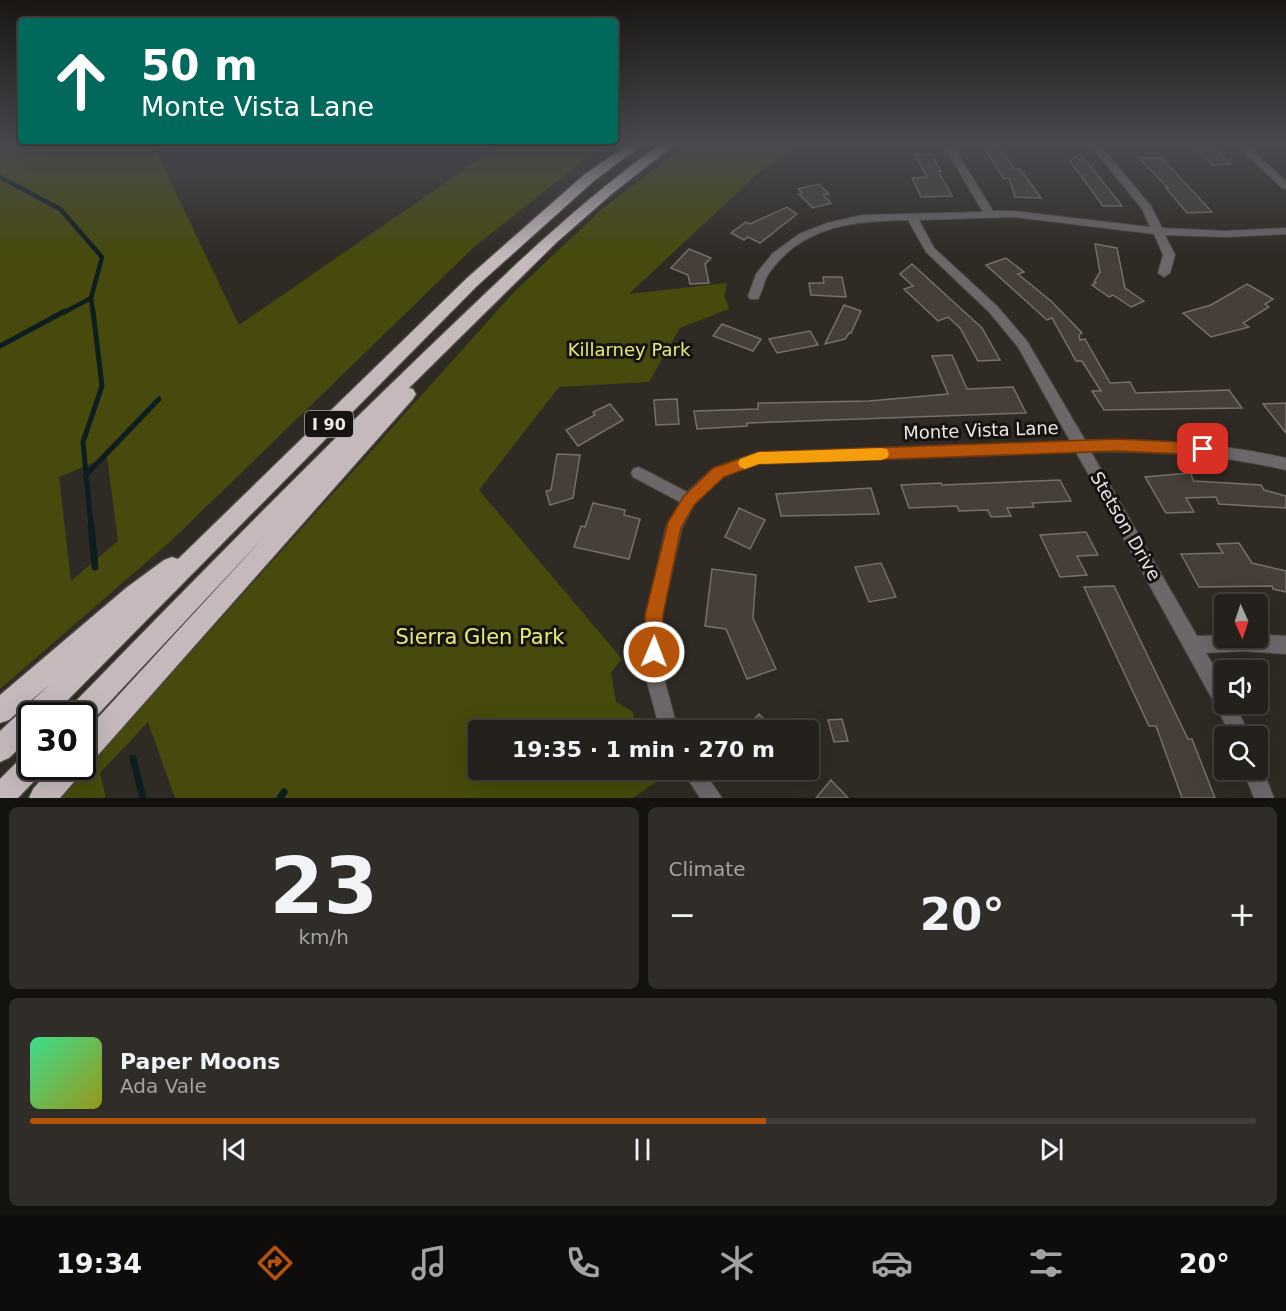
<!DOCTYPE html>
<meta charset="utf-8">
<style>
:root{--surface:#24201b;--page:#302d28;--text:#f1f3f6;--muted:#a3a3a3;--line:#413e3a;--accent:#b45309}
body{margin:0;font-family:"DejaVu Sans",sans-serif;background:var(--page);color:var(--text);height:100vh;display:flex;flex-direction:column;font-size:22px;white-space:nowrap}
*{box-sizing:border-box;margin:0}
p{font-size:20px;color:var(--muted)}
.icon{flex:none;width:33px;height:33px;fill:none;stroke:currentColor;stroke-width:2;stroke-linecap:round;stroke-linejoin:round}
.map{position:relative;height:798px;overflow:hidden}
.side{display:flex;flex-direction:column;gap:9px;padding:9px;background:#14120f;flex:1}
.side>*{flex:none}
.banner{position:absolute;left:18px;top:18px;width:600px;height:126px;border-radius:6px;box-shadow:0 6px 24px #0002,0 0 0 2px var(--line);background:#00695c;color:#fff;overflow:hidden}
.needle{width:39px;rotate:177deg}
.fabs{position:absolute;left:1214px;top:594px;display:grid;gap:12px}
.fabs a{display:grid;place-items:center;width:54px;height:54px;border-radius:6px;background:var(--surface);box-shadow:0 6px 24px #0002,0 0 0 2px var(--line);font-size:30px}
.speed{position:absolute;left:18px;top:702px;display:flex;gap:12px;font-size:30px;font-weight:700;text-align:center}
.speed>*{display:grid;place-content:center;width:78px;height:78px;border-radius:50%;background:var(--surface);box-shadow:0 6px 24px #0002,0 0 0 2px var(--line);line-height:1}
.speed .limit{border:3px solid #111;border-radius:9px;background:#fff;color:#111}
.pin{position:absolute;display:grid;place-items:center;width:51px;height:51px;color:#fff;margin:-26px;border-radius:12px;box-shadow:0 3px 9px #0006}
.me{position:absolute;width:66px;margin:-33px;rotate:1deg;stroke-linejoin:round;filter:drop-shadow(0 0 4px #0008)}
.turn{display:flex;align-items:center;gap:21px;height:126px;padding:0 24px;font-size:27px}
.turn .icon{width:78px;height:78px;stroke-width:2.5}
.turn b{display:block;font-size:42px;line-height:51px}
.big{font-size:45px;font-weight:700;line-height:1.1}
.side .card{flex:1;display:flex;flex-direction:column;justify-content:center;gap:9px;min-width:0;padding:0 21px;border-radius:9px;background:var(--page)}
.side .dial{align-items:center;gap:0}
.dial b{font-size:78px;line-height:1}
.song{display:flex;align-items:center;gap:18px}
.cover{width:72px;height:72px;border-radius:9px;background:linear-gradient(135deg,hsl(150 70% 55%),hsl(60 70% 35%))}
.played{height:6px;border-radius:3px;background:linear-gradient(90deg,var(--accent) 60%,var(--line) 60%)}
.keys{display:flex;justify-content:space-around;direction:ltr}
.heat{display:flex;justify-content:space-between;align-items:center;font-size:33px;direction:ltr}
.side .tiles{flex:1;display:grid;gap:9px;grid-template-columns:1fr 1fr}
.card:last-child{grid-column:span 2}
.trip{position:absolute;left:468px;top:720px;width:351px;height:60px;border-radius:6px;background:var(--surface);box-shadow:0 6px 24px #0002,0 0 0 2px var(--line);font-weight:700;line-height:60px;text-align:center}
.menu{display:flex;height:96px;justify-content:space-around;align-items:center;background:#0e0d0b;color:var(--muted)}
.menu .icon{width:42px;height:42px}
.menu .selected{color:var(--accent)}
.menu b{font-size:27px;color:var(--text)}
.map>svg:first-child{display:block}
.green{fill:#474a0c;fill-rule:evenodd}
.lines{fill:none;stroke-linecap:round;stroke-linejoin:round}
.stream-far2{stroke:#0d1d20;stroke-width:4.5}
.stream-far1{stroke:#0d1d20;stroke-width:5}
.stream{stroke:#0d1d20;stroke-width:7}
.building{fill:#463f39;stroke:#776f69;stroke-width:1.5}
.street-casing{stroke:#4a453f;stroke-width:2}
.highway-casing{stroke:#4a453f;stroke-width:3}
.street{fill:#6c6768;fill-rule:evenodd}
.highway{fill:#c5b9bc;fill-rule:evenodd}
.route{fill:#b45309;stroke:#753606;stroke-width:1.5}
.slow{fill:#f59e0b}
.labels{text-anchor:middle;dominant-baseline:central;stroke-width:6;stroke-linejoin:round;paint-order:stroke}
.shield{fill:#161311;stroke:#aca8a5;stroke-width:1.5}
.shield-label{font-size:16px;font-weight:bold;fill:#ece8e4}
.park-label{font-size:18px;fill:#e6ed79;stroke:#161311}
.street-label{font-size:18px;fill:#ece8e4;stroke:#161311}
.near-park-label{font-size:21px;fill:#e6ed79;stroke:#161311}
</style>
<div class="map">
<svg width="1286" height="798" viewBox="0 0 1286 798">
<rect width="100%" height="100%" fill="#302a24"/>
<!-- green -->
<path class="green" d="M0,145H153L239,325L500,145H603L474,247L172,540L0,689ZM107,457L118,541L71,581L59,477Z
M686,145H797L756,175L629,294L727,283L724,296L729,309L680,328L649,382L559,387L479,490L622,659L611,672L616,702L632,711L639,730H478V770H655L659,780L633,798H175L148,722L100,773L106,798H60L515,291L603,208Z"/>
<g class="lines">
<!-- stream-far2 -->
<path class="stream-far2" d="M0,177L60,209L102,257L91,298L93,313
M63,313L91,298"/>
<!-- stream-far1 -->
<path class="stream-far1" d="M0,346L65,311
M85,476L159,399
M91,526L83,442L102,386L93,311"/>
<!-- stream -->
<path class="stream" d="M91,525L95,567
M133,758L143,798
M280,798L284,792"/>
</g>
<!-- building -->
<path class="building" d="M982,145H998L1015,169H1020L1041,198L1015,197L1009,178L1004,179Z
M1213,147L1231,164L1213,165L1195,148Z
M931,154L941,171H938L952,196L921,197L912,178L927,177L915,155Z
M1079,154L1088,163L1122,206H1103L1070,161Z
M1139,158H1162L1212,212L1187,213L1166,188H1168Z
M819,184L829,194L823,195L831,203L813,208L799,194L802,193L798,189Z
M787,207L797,214L760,243L748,237L744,240L731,233L746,222L750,224Z
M1095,244L1117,248L1125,288L1144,301L1131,307L1113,295L1109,297L1092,285L1096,283L1094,282L1100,272Z
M689,249L711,258L705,264L709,283L690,284L688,275L671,268Z
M1006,258L1024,272L1018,274L1051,301L1082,333L1079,335L1080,340L1085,339L1110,383L1130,382L1136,393L1229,390L1242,408L1104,410L1092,391H1101L1082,361H1076L1052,318L1047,320L986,265Z
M912,264L982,328L1000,360L978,361L960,328L948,317L938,321L904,289L913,286L900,274Z
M823,277H842L846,297L811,295L809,283H824Z
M1247,284L1273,299L1265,304L1269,307L1243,323L1249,327L1211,337L1183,313L1211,305Z
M844,305L861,311L851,333H849L845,339L825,344Z
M722,324L761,339L753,351L713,336Z
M810,331L818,345L777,353L769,339Z
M952,355L967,389L1013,387L1026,413L747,423V426L697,429L694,411L758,409V403L869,401L948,394L932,356Z
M677,399L679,424L656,425L654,400Z
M1286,403V433L1263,404Z
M610,404L623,420L578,446L566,430L595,415L593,412Z
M557,454L580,455L573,498L550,505L546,491L551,490Z
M1190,473L1194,481L1261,485L1264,490L1286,496V508L1219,504L1216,497L1186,498L1194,512L1166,513L1145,477Z
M1060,480L1071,501L1032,503L1034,507L1007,508L1011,516L991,517L988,510L959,511L957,506L909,508L901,485L941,483L942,485Z
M871,488L879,514L781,516L776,494Z
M593,503L625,510L624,515L640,519L629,559L574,547L581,526L585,527Z
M739,508L765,520L750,549L725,537Z
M1086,532L1098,555L1077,556L1087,575L1060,577L1040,535Z
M1239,543L1252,563L1286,571V592L1273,589L1272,586L1199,587L1181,554L1223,553L1217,544Z
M881,563L896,597L869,602L855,567Z
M712,569L756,575L753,618L776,669L747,679L726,629L705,626Z
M1114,586L1188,739H1192L1215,798H1182L1156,726H1149L1084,587Z
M759,714L775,730H744Z
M842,719L848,741L834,742L828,720Z
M831,780L848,798H816Z"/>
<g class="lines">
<defs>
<path id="street" d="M940,145H951L955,149L993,211H1013L1150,227L1142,209L1090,145H1100L1151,206L1162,228L1225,231L1286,228V234L1225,237L1165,235L1175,255L1170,273L1164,277L1158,273L1163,255L1154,234L1013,217L919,220L934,248L997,306L1027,341L1085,440C1153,439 1219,443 1286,458V470C1221,455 1157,451 1091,452L1197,636L1224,635V638H1257V634L1286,636V654L1243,651L1206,653L1224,683V704H1235L1250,736H1231L1216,706L1076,452L759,464L723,476L694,505L682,528L662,615V671L678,730H660L644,671L646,615L666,527L680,502L633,477L631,473L633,469L638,467L643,469L687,492L713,468L759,452L1070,441L1018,347L989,312L926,252L908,220C855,221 803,225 769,273C764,280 763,291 758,299H750L748,296L756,274L773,253L799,234L827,223L862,215L983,212L948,153Z
M1236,145H1247L1286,181V189L1282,188Z
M1257,762L1260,763L1274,798H1254L1243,770H1257Z
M682,770H703L722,798H700Z"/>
<path id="highway" d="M627,145H642L595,180L477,286L52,716H32V736L9,758L0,762V731L50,684L9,720L0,723V695L126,588L164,560L172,557L178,559L467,278L585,174Z
M659,145H674L613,193L557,242L409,388L413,389L416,394L413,399L91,763L84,766L80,775L60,798H29L33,789L53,766H82V735L264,537L88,725L82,727V716H67L70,707C187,587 304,467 425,351C500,279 574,206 659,145Z
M32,752V766H44L41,774L18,798H0V779L23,756Z"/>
</defs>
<!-- street casing -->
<use href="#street" class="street-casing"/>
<!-- highway casing -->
<use href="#highway" class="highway-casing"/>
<!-- street -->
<use href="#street" class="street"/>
<!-- highway -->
<use href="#highway" class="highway"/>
</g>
<!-- sky -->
<linearGradient id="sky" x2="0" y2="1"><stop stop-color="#1a1714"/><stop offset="0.56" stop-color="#484a50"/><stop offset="1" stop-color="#484a50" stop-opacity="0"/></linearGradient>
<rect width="1286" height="257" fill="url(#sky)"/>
<!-- route -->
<path class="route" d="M1116,439L1203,443L1209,445L1211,449L1209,453L1203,455L1116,451L759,464L724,477L694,505L681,528L663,615L662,652L660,659L654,661L647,659L645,652V615L668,522L684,496L713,468L759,452Z"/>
<!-- slow -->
<path class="slow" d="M881,448L887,449L889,454L887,458L881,460L759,464L745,469L740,467L738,463L740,459L759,452Z"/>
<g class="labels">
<!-- shield labels -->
<rect class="shield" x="305" y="411" width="48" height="26" rx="4.5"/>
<g class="shield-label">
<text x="329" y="424">I 90</text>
</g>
<!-- park labels -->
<g class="park-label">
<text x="629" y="349">Killarney Park</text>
</g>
<!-- street labels -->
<g class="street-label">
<text transform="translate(981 430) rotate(-2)">Monte Vista Lane</text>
<text transform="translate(1126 526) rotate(60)">Stetson Drive</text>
</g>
<!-- near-park labels -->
<g class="near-park-label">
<text x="480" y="637">Sierra Glen Park</text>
</g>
</g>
</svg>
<div class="fabs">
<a><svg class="needle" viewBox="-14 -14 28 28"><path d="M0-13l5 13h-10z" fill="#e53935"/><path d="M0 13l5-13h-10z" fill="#a3a3a3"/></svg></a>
<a><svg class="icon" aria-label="sound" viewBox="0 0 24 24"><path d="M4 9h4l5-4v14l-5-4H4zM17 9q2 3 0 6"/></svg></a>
<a><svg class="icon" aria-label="search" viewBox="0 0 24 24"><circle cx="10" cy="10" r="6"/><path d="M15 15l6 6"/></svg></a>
</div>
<div class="speed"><div class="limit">30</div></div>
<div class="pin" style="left:1203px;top:449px;background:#d93025"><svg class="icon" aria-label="arrive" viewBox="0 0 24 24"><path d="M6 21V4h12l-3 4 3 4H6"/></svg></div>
<svg class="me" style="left:654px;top:652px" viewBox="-20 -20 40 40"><circle r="17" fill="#b45309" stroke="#fff" stroke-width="3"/><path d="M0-11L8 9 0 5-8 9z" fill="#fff"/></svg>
<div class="trip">19:35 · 1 min · 270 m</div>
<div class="banner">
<div class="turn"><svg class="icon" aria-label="ahead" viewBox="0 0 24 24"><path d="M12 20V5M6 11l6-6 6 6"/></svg><div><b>50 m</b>Monte Vista Lane</div></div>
</div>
</div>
<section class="side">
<div class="tiles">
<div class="card dial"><b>23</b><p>km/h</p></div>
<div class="card"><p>Climate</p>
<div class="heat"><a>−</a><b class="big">20°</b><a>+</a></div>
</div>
<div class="card">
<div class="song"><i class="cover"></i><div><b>Paper Moons</b><p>Ada Vale</p></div></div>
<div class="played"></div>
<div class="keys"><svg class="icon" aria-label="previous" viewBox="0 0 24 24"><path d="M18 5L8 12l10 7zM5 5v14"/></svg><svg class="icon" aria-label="pause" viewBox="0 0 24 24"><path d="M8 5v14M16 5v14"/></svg><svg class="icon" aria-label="next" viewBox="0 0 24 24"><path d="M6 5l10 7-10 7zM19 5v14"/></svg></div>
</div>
</div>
</section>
<nav class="menu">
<b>19:34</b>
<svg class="icon selected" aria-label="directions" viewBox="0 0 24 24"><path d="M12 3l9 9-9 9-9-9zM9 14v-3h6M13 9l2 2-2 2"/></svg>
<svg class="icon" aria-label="music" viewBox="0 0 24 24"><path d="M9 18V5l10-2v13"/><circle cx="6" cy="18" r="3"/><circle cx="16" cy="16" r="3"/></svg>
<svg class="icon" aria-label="phone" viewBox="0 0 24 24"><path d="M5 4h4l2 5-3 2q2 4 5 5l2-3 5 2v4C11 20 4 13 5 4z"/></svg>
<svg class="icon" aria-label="climate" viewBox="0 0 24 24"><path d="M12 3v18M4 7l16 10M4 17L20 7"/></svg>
<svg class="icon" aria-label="car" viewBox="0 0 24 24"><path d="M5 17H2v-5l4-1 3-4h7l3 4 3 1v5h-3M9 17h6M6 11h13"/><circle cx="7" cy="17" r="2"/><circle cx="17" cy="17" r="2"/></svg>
<svg class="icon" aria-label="filters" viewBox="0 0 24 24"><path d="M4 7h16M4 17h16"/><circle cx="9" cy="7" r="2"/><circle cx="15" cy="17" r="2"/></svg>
<b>20°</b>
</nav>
